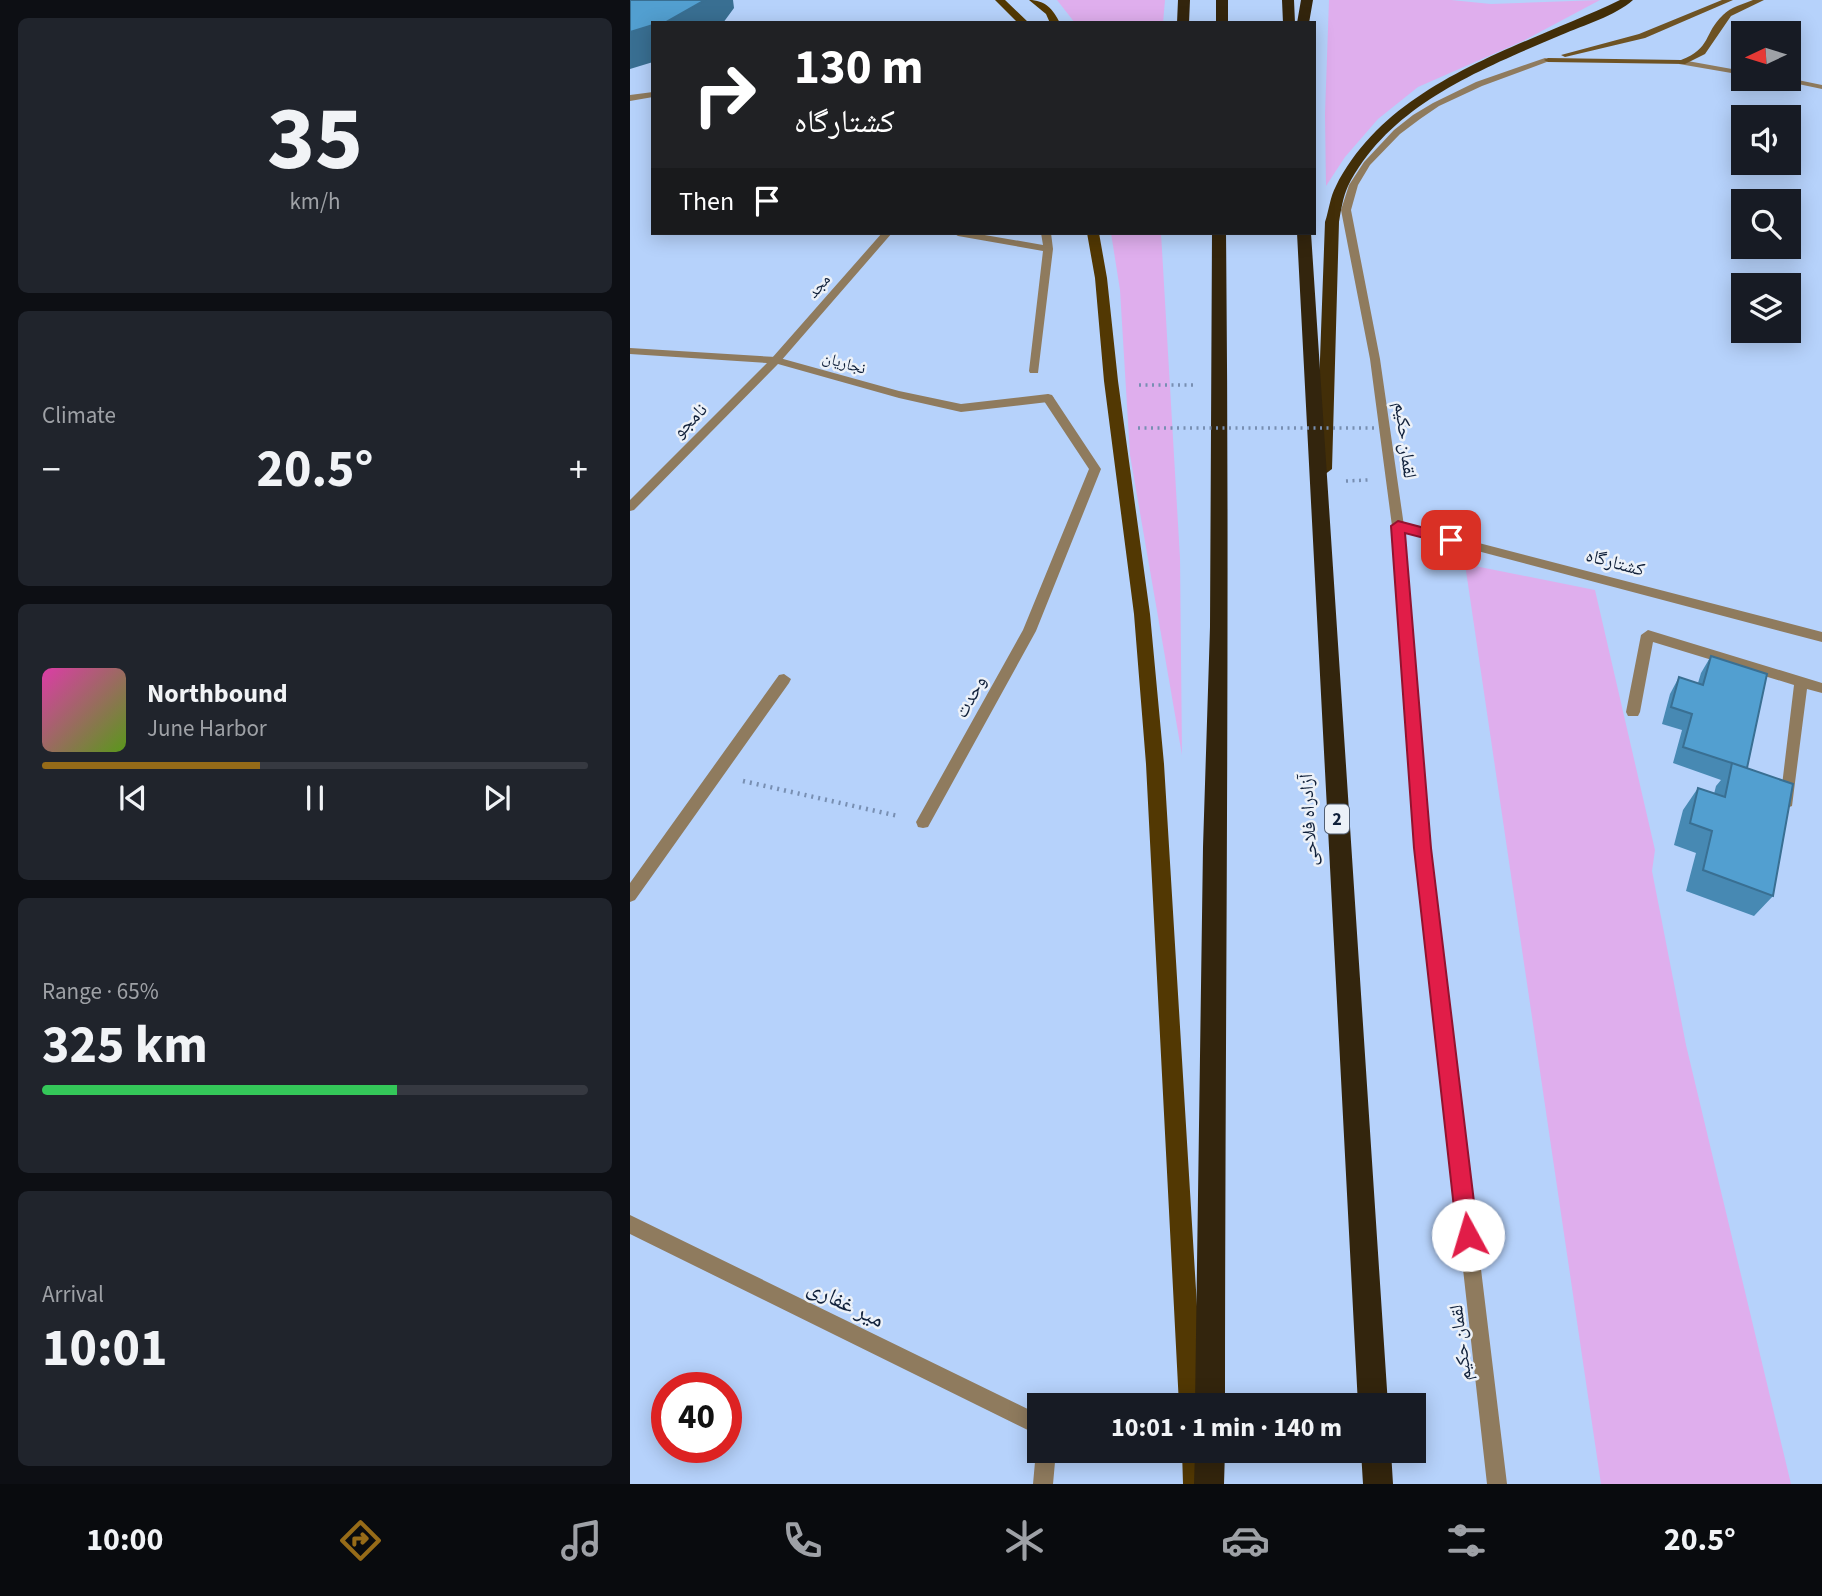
<!DOCTYPE html>
<meta charset="utf-8">
<style>
:root{--surface:#171b24;--page:#20242c;--text:#f1f3f6;--muted:#9ea1a6;--line:#363941;--accent:#966b18}
body{margin:0;font-family:"Source Sans 3","Noto Naskh Arabic",sans-serif;background:var(--page);color:var(--text);height:100vh;display:flex;flex-direction:column;font-size:26px;white-space:nowrap}
*{box-sizing:border-box;margin:0}
p{font-size:23px;color:var(--muted)}
.icon{flex:none;width:38px;height:38px;fill:none;stroke:currentColor;stroke-width:2;stroke-linecap:round;stroke-linejoin:round}
.map{position:relative;flex:1;overflow:hidden}
.details{display:flex;flex-direction:column;gap:18px;padding:18px;background:#0d0f14;width:630px}
.details>*{flex:none}
.guide{position:absolute;left:21px;top:21px;width:665px;height:214px;border-radius:0px;box-shadow:0 4px 18px #0003;background:#202124;color:#fff;overflow:hidden}
.needle{width:46px;rotate:266deg}
.tools{position:absolute;left:1101px;top:21px;display:grid;gap:14px}
.tools a{display:grid;place-items:center;width:70px;height:70px;border-radius:0px;background:var(--surface);box-shadow:0 4px 18px #0003;font-size:35px}
.speed{position:absolute;left:21px;top:1372px;display:flex;gap:14px;font-size:35px;font-weight:700;text-align:center}
.speed>*{display:grid;place-content:center;width:91px;height:91px;border-radius:50%;background:var(--surface);box-shadow:0 4px 18px #0003;line-height:1}
.speed .limit{border:10px solid #d22;background:#fff;color:#111}
.pin{position:absolute;display:grid;place-items:center;width:60px;height:60px;color:#fff;margin:-30px;border-radius:14px;box-shadow:0 4px 10px #0006}
.me{position:absolute;width:77px;margin:-38px;rotate:354deg;stroke-linejoin:round;filter:drop-shadow(0 0 5px #0008)}
.turn{display:flex;align-items:center;gap:24px;height:147px;padding:0 28px;font-size:32px}
.turn .icon{width:91px;height:91px;stroke-width:2.5}
.turn b{display:block;font-size:49px;line-height:60px}
.then{display:flex;align-items:center;height:66px;padding:0 28px;background:#0003;gap:14px;font-size:26px}
.big{font-size:52px;font-weight:700;line-height:1.1}
.details .card{flex:1;display:flex;flex-direction:column;justify-content:center;gap:10px;min-width:0;padding:0 24px;border-radius:10px;background:var(--page)}
.details .dial{align-items:center;gap:0}
.dial b{font-size:91px;line-height:1}
.song{display:flex;align-items:center;gap:21px}
.cover{width:84px;height:84px;border-radius:10px;background:linear-gradient(135deg,hsl(320 70% 55%),hsl(90 70% 35%))}
.played{height:7px;border-radius:4px;background:linear-gradient(90deg,var(--accent) 40%,var(--line) 40%)}
.keys{display:flex;justify-content:space-around;direction:ltr}
.heat{display:flex;justify-content:space-between;align-items:center;font-size:38px;direction:ltr}
.charge{height:10px;border-radius:5px;background:linear-gradient(90deg,#34c759 65%,var(--line) 0)}
.trip{position:absolute;left:397px;top:1393px;width:399px;height:70px;border-radius:0px;background:var(--surface);box-shadow:0 4px 18px #0003;font-weight:700;line-height:70px;text-align:center}
.menu{display:flex;height:112px;justify-content:space-around;align-items:center;background:#090b0e;color:var(--muted)}
.menu .icon{width:49px;height:49px}
.menu .selected{color:var(--accent)}
.menu b{font-size:32px;color:var(--text)}
main{display:flex;flex:1;min-height:0}
.map>svg:first-child{display:block}
.green{fill:#dfaeed}
.lines{fill:none;stroke-linecap:round;stroke-linejoin:round}
.path-far1{stroke:#788fb2;stroke-width:3.5;stroke-dasharray:2 4.5;stroke-linecap:butt}
.path{stroke:#788fb2;stroke-width:4.5;stroke-dasharray:2 5;stroke-linecap:butt}
.service{fill:#8f7b5e;fill-rule:evenodd}
.minor{fill:#8f7b5e;fill-rule:evenodd}
.tertiary{fill:#8f7b5e;fill-rule:evenodd}
.secondary{fill:#6e5324;fill-rule:evenodd}
.primary{fill:#523803;fill-rule:evenodd}
.trunk{fill:#422e08;fill-rule:evenodd}
.motorway{fill:#33250d;fill-rule:evenodd}
.path-bridge{stroke:#788fb2;stroke-width:3.5;stroke-dasharray:2 4.5;stroke-linecap:butt}
.wall{fill:#4789b3}
.shaded-wall{fill:#396f92}
.building{fill:#529fd0;stroke:#396f92;stroke-width:2}
.route{fill:#e11d48;stroke:#92132f;stroke-width:2}
.labels{text-anchor:middle;dominant-baseline:central;stroke-width:5;stroke-linejoin:round;paint-order:stroke}
.far-street-label{font-size:16px;fill:#10203a;stroke:#ecf1f8}
.shield{fill:#ecf1f8;stroke:#525f73;stroke-width:2}
.shield-label{font-size:18px;font-weight:bold;fill:#10203a}
.street-label{font-size:19px;fill:#10203a;stroke:#ecf1f8}
.near-street-label{font-size:23px;fill:#10203a;stroke:#ecf1f8}
</style>
<main>
<section class="details">
<div class="card dial"><b>35</b><p>km/h</p></div>
<div class="card"><p>Climate</p>
<div class="heat"><a>−</a><b class="big">20.5°</b><a>+</a></div>
</div>
<div class="card">
<div class="song"><i class="cover"></i><div><b>Northbound</b><p>June Harbor</p></div></div>
<div class="played"></div>
<div class="keys"><svg class="icon" aria-label="previous" viewBox="0 0 24 24"><path d="M18 5L8 12l10 7zM5 5v14"/></svg><svg class="icon" aria-label="pause" viewBox="0 0 24 24"><path d="M8 5v14M16 5v14"/></svg><svg class="icon" aria-label="next" viewBox="0 0 24 24"><path d="M6 5l10 7-10 7zM19 5v14"/></svg></div>
</div>
<div class="card"><p>Range · 65%</p><b class="big">325 km</b><div class="charge"></div></div>
<div class="card"><p>Arrival</p><b class="big">10:01</b></div>
</section>
<div class="map">
<svg width="1192" height="1484" viewBox="0 0 1192 1484">
<rect width="100%" height="100%" fill="#b6d2fb"/>
<!-- green -->
<path class="green" d="M427,0H535L533,23H445Z
M699,0H821L861,4L970,0L893,41L788,87L748,119L715,157L696,186L695,114Z
M481,233H531L550,558L552,755L500,455L490,290Z
M835,564L965,590L1025,850L1022,871L1056,1045L1161,1484H971Z"/>
<g class="lines">
<!-- path-far1 -->
<path class="path-far1" d="M509,385H563
M716,481L738,480"/>
<!-- path -->
<path class="path" d="M113,781L268,816"/>
<!-- service -->
<path class="service" d="M1052,60L1113,71V75L1049,64V60Z
M1158,78L1192,85V89L1144,79Z"/>
<!-- minor -->
<path class="minor" d="M252,233H262L150,362H142V358Z
M323,233H343L413,245L411,233H421L423,249L408,373H400L399,371L413,251L328,236Z
M418,394L422,395L471,469L406,631L298,827L293,828L288,827L286,822L393,630L459,469L412,398Z
M768,522L1192,632V642L764,529L762,526Z
M1018,630L1192,683V693L1177,689L1162,806L1157,808L1152,806L1150,802L1164,685L1023,642L1010,712L1008,716H998L996,712L1011,635Z
M154,674L161,679L159,683L5,900L0,902V883L149,675Z
M0,1215L410,1415V1436L0,1234Z
M409,1444L410,1451H426L423,1484H403L406,1451Z"/>
<!-- tertiary -->
<path class="tertiary" d="M915,58L922,60L852,86L809,106L790,119L770,134L740,165L728,185L721,210L750,359L774,526L800,848L877,1484H857L786,848L762,526L740,359L711,210L719,185L734,162L764,130L783,115L803,103L846,82Z
M23,92V97L0,101V95Z
M0,348L146,357L269,391L331,404L418,394L424,398L418,402L331,412L269,398L148,364L4,510L0,511V500L137,363L0,354Z"/>
<!-- secondary -->
<path class="secondary" d="M1092,0H1103L1015,38L935,57L931,55L1009,34Z
M1123,0H1134L1101,16L1075,54L1055,64L918,62L914,60L918,58L1051,60C1082,48 1073,34 1093,15C1101,7 1113,4 1123,0Z"/>
<!-- primary -->
<path class="primary" d="M365,0H375L399,23H388Z
M399,0C415,0 423,9 430,23H420L416,14Z
M457,233H469L477,278L488,381L520,614L534,764L573,1405H549L516,764L504,614L474,381L465,278Z
M552,1451H576L579,1484H553Z"/>
<!-- trunk -->
<path class="trunk" d="M990,0H1003C985,16 954,25 931,35C852,69 760,104 718,186C713,197 711,210 709,222L702,469L694,475L688,473L686,469L695,222C699,210 700,197 706,186C760,80 890,48 990,0Z"/>
<!-- motorway -->
<path class="motorway" d="M548,0H560L559,23H547Z
M586,0H598V23H586Z
M652,0H664L665,23H653Z
M671,0H683L679,23H667Z
M582,233H596C600,624 595,1014 595,1405H565L573,847L580,627Z
M667,233H681L758,1405H728Z
M565,1451H595L594,1484H564Z
M731,1451H761L763,1484H733Z"/>
<!-- path-bridge -->
<path class="path-bridge" d="M508,428H746"/>
</g>
<!-- wall -->
<path class="wall" d="M1081,656L1117,768L1143,896L1124,916L1056,891L1066,853L1044,845L1053,810L1068,788L1084,794L1086,786L1091,780L1043,763L1052,730L1032,724L1040,694L1049,677L1068,683L1071,673Z"/>
<!-- shaded-wall -->
<path class="shaded-wall" d="M75,0H103L104,8L93,23H32Z
M23,25V62L0,69V32Z"/>
<!-- building -->
<path class="building" d="M0,0H75L36,22L23,23V25L0,32Z
M1081,656L1137,674L1117,768L1053,747L1062,714L1041,707L1049,677L1073,685Z
M1102,763L1163,784L1143,896L1073,870L1082,831L1060,823L1068,788L1095,797Z"/>
<!-- route -->
<path class="route" d="M768,521L825,536L828,540L821,545L775,533L801,848L848,1235L845,1243L838,1246L830,1243L827,1235L784,848L761,526Z"/>
<g class="labels">
<!-- far-street labels -->
<g class="far-street-label">
<text transform="translate(189 286) rotate(-49)">مجد</text>
<text transform="translate(214 363) rotate(16)">نجاریان</text>
</g>
<!-- shield labels -->
<rect class="shield" x="695" y="804.5" width="24" height="29" rx="5"/>
<g class="shield-label">
<text x="707" y="819">2</text>
</g>
<!-- street labels -->
<g class="street-label">
<text transform="translate(60 421) rotate(-45)">نامجو</text>
<text transform="translate(775 440) rotate(83)">لقمان حکیم</text>
<text transform="translate(985 563) rotate(15)">کشتارگاه</text>
<text transform="translate(341 697) rotate(-61)">وحدت</text>
<text transform="translate(679 820) rotate(-93)">آزادراه فلاحی</text>
<text transform="translate(831 1343) rotate(-97)">لقمان حکیم</text>
</g>
<!-- near-street labels -->
<g class="near-street-label">
<text transform="translate(216 1303) rotate(26)">میر غفاری</text>
</g>
</g>
</svg>
<div class="tools">
<a><svg class="needle" viewBox="-14 -14 28 28"><path d="M0-13l5 13h-10z" fill="#e53935"/><path d="M0 13l5-13h-10z" fill="#9ea1a6"/></svg></a>
<a><svg class="icon" aria-label="sound" viewBox="0 0 24 24"><path d="M4 9h4l5-4v14l-5-4H4zM17 9q2 3 0 6"/></svg></a>
<a><svg class="icon" aria-label="search" viewBox="0 0 24 24"><circle cx="10" cy="10" r="6"/><path d="M15 15l6 6"/></svg></a>
<a><svg class="icon" aria-label="layers" viewBox="0 0 24 24"><path d="M12 4l9 5-9 5-9-5zM3 14l9 5 9-5"/></svg></a>
</div>
<div class="speed"><div class="limit">40</div></div>
<div class="pin" style="left:821px;top:540px;background:#d93025"><svg class="icon" aria-label="arrive" viewBox="0 0 24 24"><path d="M6 21V4h12l-3 4 3 4H6"/></svg></div>
<svg class="me" style="left:838px;top:1235px" viewBox="-20 -20 40 40"><circle r="19" fill="#fff"/><path d="M0-13L10 11 0 6-10 11z" fill="#e11d48"/></svg>
<div class="trip">10:01 · 1 min · 140 m</div>
<div class="guide">
<div class="turn"><svg class="icon" aria-label="right" viewBox="0 0 24 24"><path d="M7 20v-9h11M14 6l5 5-5 5"/></svg><div><b>130 m</b>کشتارگاه</div></div>
<div class="then">Then<svg class="icon" aria-label="arrive" viewBox="0 0 24 24"><path d="M6 21V4h12l-3 4 3 4H6"/></svg></div>
</div>
</div>
</main>
<nav class="menu">
<b>10:00</b>
<svg class="icon selected" aria-label="directions" viewBox="0 0 24 24"><path d="M12 3l9 9-9 9-9-9zM9 14v-3h6M13 9l2 2-2 2"/></svg>
<svg class="icon" aria-label="music" viewBox="0 0 24 24"><path d="M9 18V5l10-2v13"/><circle cx="6" cy="18" r="3"/><circle cx="16" cy="16" r="3"/></svg>
<svg class="icon" aria-label="phone" viewBox="0 0 24 24"><path d="M5 4h4l2 5-3 2q2 4 5 5l2-3 5 2v4C11 20 4 13 5 4z"/></svg>
<svg class="icon" aria-label="climate" viewBox="0 0 24 24"><path d="M12 3v18M4 7l16 10M4 17L20 7"/></svg>
<svg class="icon" aria-label="car" viewBox="0 0 24 24"><path d="M5 17H2v-5l4-1 3-4h7l3 4 3 1v5h-3M9 17h6M6 11h13"/><circle cx="7" cy="17" r="2"/><circle cx="17" cy="17" r="2"/></svg>
<svg class="icon" aria-label="filters" viewBox="0 0 24 24"><path d="M4 7h16M4 17h16"/><circle cx="9" cy="7" r="2"/><circle cx="15" cy="17" r="2"/></svg>
<b>20.5°</b>
</nav>
